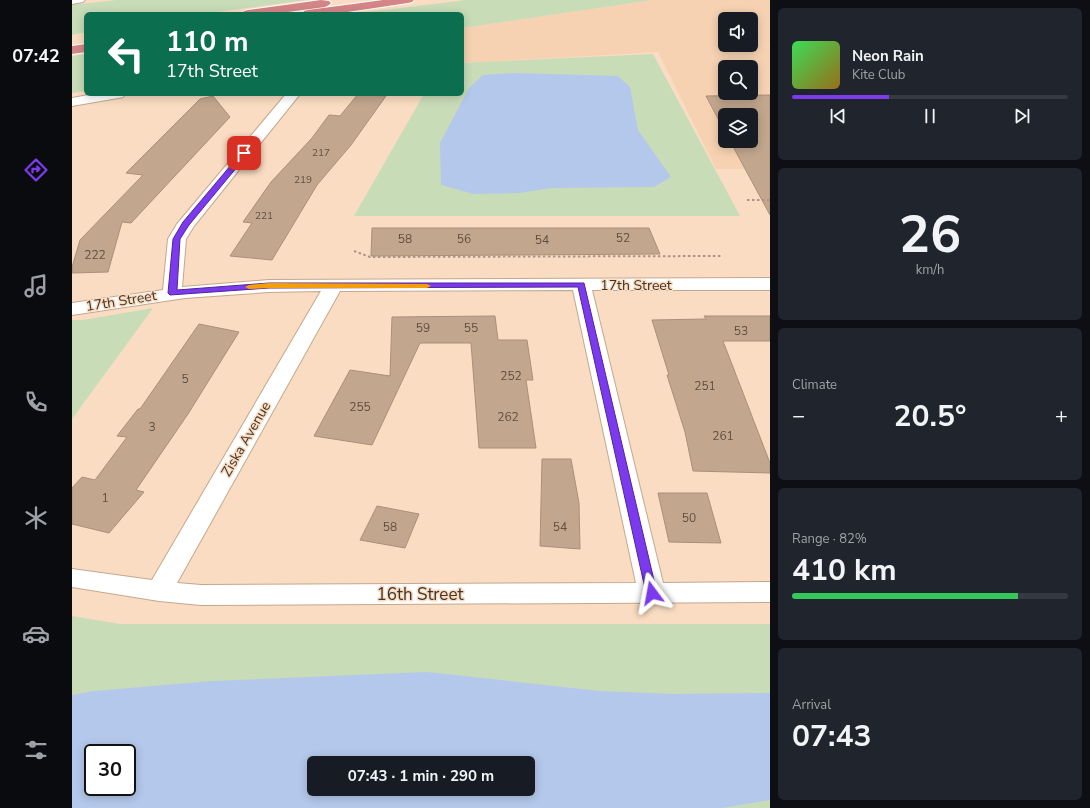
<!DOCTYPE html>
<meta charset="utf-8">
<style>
:root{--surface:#171b24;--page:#20242c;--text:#f1f3f6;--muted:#9ea1a6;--line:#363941;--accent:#7c3aed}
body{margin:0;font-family:"Nunito Sans",sans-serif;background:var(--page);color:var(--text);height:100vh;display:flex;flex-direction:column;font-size:15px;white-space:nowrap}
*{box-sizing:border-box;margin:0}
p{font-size:13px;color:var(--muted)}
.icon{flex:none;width:22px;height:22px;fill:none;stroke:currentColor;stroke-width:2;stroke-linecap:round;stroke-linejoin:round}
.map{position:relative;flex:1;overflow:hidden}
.details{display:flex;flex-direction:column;gap:8px;padding:8px;background:#0d0f14;width:320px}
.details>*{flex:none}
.guide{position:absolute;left:12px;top:12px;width:380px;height:84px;border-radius:6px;box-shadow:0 2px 10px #0003;background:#0b6e4f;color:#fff;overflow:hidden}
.tools{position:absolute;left:646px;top:12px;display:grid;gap:8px}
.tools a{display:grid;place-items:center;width:40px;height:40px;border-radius:6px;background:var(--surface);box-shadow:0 2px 10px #0003;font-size:20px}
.speed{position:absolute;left:12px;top:744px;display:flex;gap:8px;font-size:20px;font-weight:700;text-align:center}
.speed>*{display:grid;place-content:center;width:52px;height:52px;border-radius:50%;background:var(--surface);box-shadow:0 2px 10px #0003;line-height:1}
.speed .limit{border:2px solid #111;border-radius:6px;background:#fff;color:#111}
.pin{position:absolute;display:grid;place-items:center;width:34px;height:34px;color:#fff;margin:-17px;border-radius:8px;box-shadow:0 2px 6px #0006}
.me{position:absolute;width:44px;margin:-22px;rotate:347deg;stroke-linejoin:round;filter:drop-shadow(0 0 3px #0008)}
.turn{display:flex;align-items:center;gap:14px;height:84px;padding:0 16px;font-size:18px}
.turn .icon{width:52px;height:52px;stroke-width:2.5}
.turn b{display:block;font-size:28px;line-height:34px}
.big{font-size:30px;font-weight:700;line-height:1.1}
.details .card{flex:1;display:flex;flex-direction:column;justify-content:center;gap:6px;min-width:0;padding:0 14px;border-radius:6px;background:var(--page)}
.details .dial{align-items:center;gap:0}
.dial b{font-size:52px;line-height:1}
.song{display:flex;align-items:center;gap:12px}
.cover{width:48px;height:48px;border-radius:6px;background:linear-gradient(135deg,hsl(130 70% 55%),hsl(40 70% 35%))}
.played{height:4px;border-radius:2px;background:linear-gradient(90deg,var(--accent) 35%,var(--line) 35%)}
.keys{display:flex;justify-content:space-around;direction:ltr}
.heat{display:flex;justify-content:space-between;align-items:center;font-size:22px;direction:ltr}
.charge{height:6px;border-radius:3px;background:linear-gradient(90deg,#34c759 82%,var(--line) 0)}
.trip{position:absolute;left:235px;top:756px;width:228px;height:40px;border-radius:6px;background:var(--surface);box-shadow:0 2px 10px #0003;font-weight:700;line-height:40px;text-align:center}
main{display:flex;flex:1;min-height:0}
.tabs{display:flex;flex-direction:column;width:72px;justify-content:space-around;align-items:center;background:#090b0e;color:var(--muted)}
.tabs .icon{width:28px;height:28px}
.tabs .on{color:var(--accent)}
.tabs b{font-size:18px;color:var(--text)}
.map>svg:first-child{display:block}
.built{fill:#f6d2b2;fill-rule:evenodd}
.green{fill:#c8dcb8;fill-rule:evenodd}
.water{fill:#b4c8eb;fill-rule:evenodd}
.building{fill:#c2a68d;stroke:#ab8f77}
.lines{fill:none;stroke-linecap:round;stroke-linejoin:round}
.minor-casing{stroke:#c4a88e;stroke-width:2}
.motorway-casing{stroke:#fff;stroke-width:2}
.path{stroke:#ab9581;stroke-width:2;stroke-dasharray:2.5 2.5;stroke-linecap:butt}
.minor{fill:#fff;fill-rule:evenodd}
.motorway{fill:#d48586;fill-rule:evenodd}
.route{fill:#7c3aed;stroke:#51269a}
.slow{fill:#f59e0b}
.labels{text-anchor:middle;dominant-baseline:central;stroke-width:3;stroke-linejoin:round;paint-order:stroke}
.far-number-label{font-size:10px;fill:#605042}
.number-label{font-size:12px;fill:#605042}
.street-label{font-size:14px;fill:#3f3429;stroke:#f9dcc1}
.near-street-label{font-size:17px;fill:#3f3429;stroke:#f9dcc1}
</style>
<main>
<nav class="tabs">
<b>07:42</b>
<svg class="icon on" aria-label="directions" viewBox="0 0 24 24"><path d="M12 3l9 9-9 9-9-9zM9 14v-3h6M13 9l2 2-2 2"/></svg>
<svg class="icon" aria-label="music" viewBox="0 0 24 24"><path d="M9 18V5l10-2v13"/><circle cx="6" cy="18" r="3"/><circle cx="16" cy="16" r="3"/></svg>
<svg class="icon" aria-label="phone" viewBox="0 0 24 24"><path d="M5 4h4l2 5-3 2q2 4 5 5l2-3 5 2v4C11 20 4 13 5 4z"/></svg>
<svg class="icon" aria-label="climate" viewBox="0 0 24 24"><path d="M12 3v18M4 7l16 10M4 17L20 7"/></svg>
<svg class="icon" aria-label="car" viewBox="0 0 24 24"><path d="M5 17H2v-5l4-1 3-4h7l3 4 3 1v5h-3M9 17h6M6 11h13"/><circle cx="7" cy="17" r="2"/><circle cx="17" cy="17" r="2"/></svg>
<svg class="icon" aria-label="filters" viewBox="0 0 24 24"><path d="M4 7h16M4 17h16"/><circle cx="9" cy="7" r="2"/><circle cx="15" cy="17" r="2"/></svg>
</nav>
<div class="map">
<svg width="698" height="808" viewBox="0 0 698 808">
<rect width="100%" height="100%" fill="#f9dcc1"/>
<!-- built -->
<path class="built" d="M581,0H698V46L687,47H698V169H644L586,52L390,63V28ZM653,19H679V45H653ZM653,67H679V93H653ZM653,115H679V141H653Z"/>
<!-- green -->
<path class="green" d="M45,0H234L130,14H14V32L0,35V5Z
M394,0H581L390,28V14H279Z
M14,54V91L0,93V56Z
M581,54L668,216H282L352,94H390V63Z
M81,308L0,419V320H11Z
M0,616L48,624H698V808H0ZM21,753H55V787H21ZM242,763H456V789H242Z"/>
<!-- water -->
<path class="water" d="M442,73L546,76L558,87L566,130L599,177L582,187L479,188L447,193L402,194L369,185L368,143L397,88L411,75Z
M355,672L528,691L600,694L698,693V800L650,808H0V695L22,691L140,681ZM21,753H55V787H21ZM242,763H456V789H242Z"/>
<!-- building -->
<path class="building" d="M286,94L314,96L279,145L245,185L200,260L158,256L180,223L171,222L199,182L240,138L257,115L268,116Z
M698,95V215L658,141H679V115H653V132L634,96Z
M141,96L158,117L59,223L50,222L36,272L0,273V267L8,240L71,175L54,173L128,99Z
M300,228H577L588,254L299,256Z
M423,316L426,340H455L461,380H454L464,448H407L399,343H348L300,445L242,436L278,370L318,376L320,317Z
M632,316H698V341H651L698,463V473L621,471L613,432L595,375H597L580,320L634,319Z
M127,324L167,332L116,414L64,490L72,492L37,533L0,524V488L10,477L23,480L55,437L45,436L66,409H68Z
M470,459H499L507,503L508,549L468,546Z
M586,493H635L649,543L597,542Z
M305,506L347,514L333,548L288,540Z"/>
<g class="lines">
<defs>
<path id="minor" d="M0,0H13L11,2L0,4Z
M22,94H53L51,97L46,98L0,106V98Z
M214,94H228L122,226L114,239L110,287L197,280L698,278V290H520L591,583L698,582V602L129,605L87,601L0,587V569L80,580L249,291L197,292L113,298L0,315V303L91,290L96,239L105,224ZM501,290L564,583L129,585L105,583L268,291Z"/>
<path id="motorway" d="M249,0L257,1L259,3L257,5L253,7L201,14H170L172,11L176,10Z
M311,0H342L340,2L336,3L262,14H230L232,11L236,10Z
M14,44V52L0,54V46Z"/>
</defs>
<!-- minor casing -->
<use href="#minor" class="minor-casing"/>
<!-- motorway casing -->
<use href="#motorway" class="motorway-casing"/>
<!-- path -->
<path class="path" d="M675,200H698
M282,251L298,257L650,256"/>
<!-- minor -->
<use href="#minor" class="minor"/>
<!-- motorway -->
<use href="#motorway" class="motorway"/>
</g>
<!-- route -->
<path class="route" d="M172,151L175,152V155L117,225L108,239L105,290L197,283H512L585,593L584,596H576L574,593L506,287L197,288L98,295L96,293L101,239L111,222L170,152Z"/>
<!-- slow -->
<path class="slow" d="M197,283L355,284L359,286L355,288H197L177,289L173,287L177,285Z"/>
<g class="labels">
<!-- far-number labels -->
<g class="far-number-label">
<text x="249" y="153">217</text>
<text x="231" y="180">219</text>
<text x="192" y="216">221</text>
</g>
<!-- number labels -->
<g class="number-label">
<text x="551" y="238">52</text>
<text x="333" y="239">58</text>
<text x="392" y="239">56</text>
<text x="470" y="240">54</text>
<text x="23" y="255">222</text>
<text x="351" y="328">59</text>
<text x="399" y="328">55</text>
<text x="669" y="331">53</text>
<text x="439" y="376">252</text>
<text x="113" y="379">5</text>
<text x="633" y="386">251</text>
<text x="288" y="407">255</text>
<text x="436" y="417">262</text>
<text x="80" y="427">3</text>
<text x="651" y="436">261</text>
<text x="33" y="498">1</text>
<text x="617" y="518">50</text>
<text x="318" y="527">58</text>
<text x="488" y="527">54</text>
</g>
<!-- street labels -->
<g class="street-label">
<text x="564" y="285">17th Street</text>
<text transform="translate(49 301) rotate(-9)">17th Street</text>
<text transform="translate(174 439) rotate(-60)">Ziska Avenue</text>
</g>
<!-- near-street labels -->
<g class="near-street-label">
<text x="348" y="594">16th Street</text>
</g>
</g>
</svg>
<div class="tools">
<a><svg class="icon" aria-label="sound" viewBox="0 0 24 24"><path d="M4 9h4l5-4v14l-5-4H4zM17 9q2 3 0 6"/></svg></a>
<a><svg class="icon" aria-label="search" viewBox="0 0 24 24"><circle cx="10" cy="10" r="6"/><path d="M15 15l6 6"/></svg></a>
<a><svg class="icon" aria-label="layers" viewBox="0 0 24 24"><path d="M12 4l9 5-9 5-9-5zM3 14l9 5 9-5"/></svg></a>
</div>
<div class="speed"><div class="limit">30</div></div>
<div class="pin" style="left:172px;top:153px;background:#d93025"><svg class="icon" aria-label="arrive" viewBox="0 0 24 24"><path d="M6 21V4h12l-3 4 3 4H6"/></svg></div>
<svg class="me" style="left:580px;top:593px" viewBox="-20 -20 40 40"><path d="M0-17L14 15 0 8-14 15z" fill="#7c3aed" stroke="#fff" stroke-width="4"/></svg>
<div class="trip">07:43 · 1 min · 290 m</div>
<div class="guide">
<div class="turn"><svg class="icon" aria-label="left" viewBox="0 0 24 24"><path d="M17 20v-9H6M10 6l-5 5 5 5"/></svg><div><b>110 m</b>17th Street</div></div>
</div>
</div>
<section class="details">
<div class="card">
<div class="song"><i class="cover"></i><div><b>Neon Rain</b><p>Kite Club</p></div></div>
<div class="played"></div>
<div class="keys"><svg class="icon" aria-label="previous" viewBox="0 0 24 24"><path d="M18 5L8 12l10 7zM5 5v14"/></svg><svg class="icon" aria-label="pause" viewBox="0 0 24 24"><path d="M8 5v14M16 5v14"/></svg><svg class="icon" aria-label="next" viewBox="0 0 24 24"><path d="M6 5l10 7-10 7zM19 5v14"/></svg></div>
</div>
<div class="card dial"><b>26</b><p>km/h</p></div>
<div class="card"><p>Climate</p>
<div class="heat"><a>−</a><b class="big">20.5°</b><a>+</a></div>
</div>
<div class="card"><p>Range · 82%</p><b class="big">410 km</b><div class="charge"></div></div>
<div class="card"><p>Arrival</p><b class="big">07:43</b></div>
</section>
</main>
